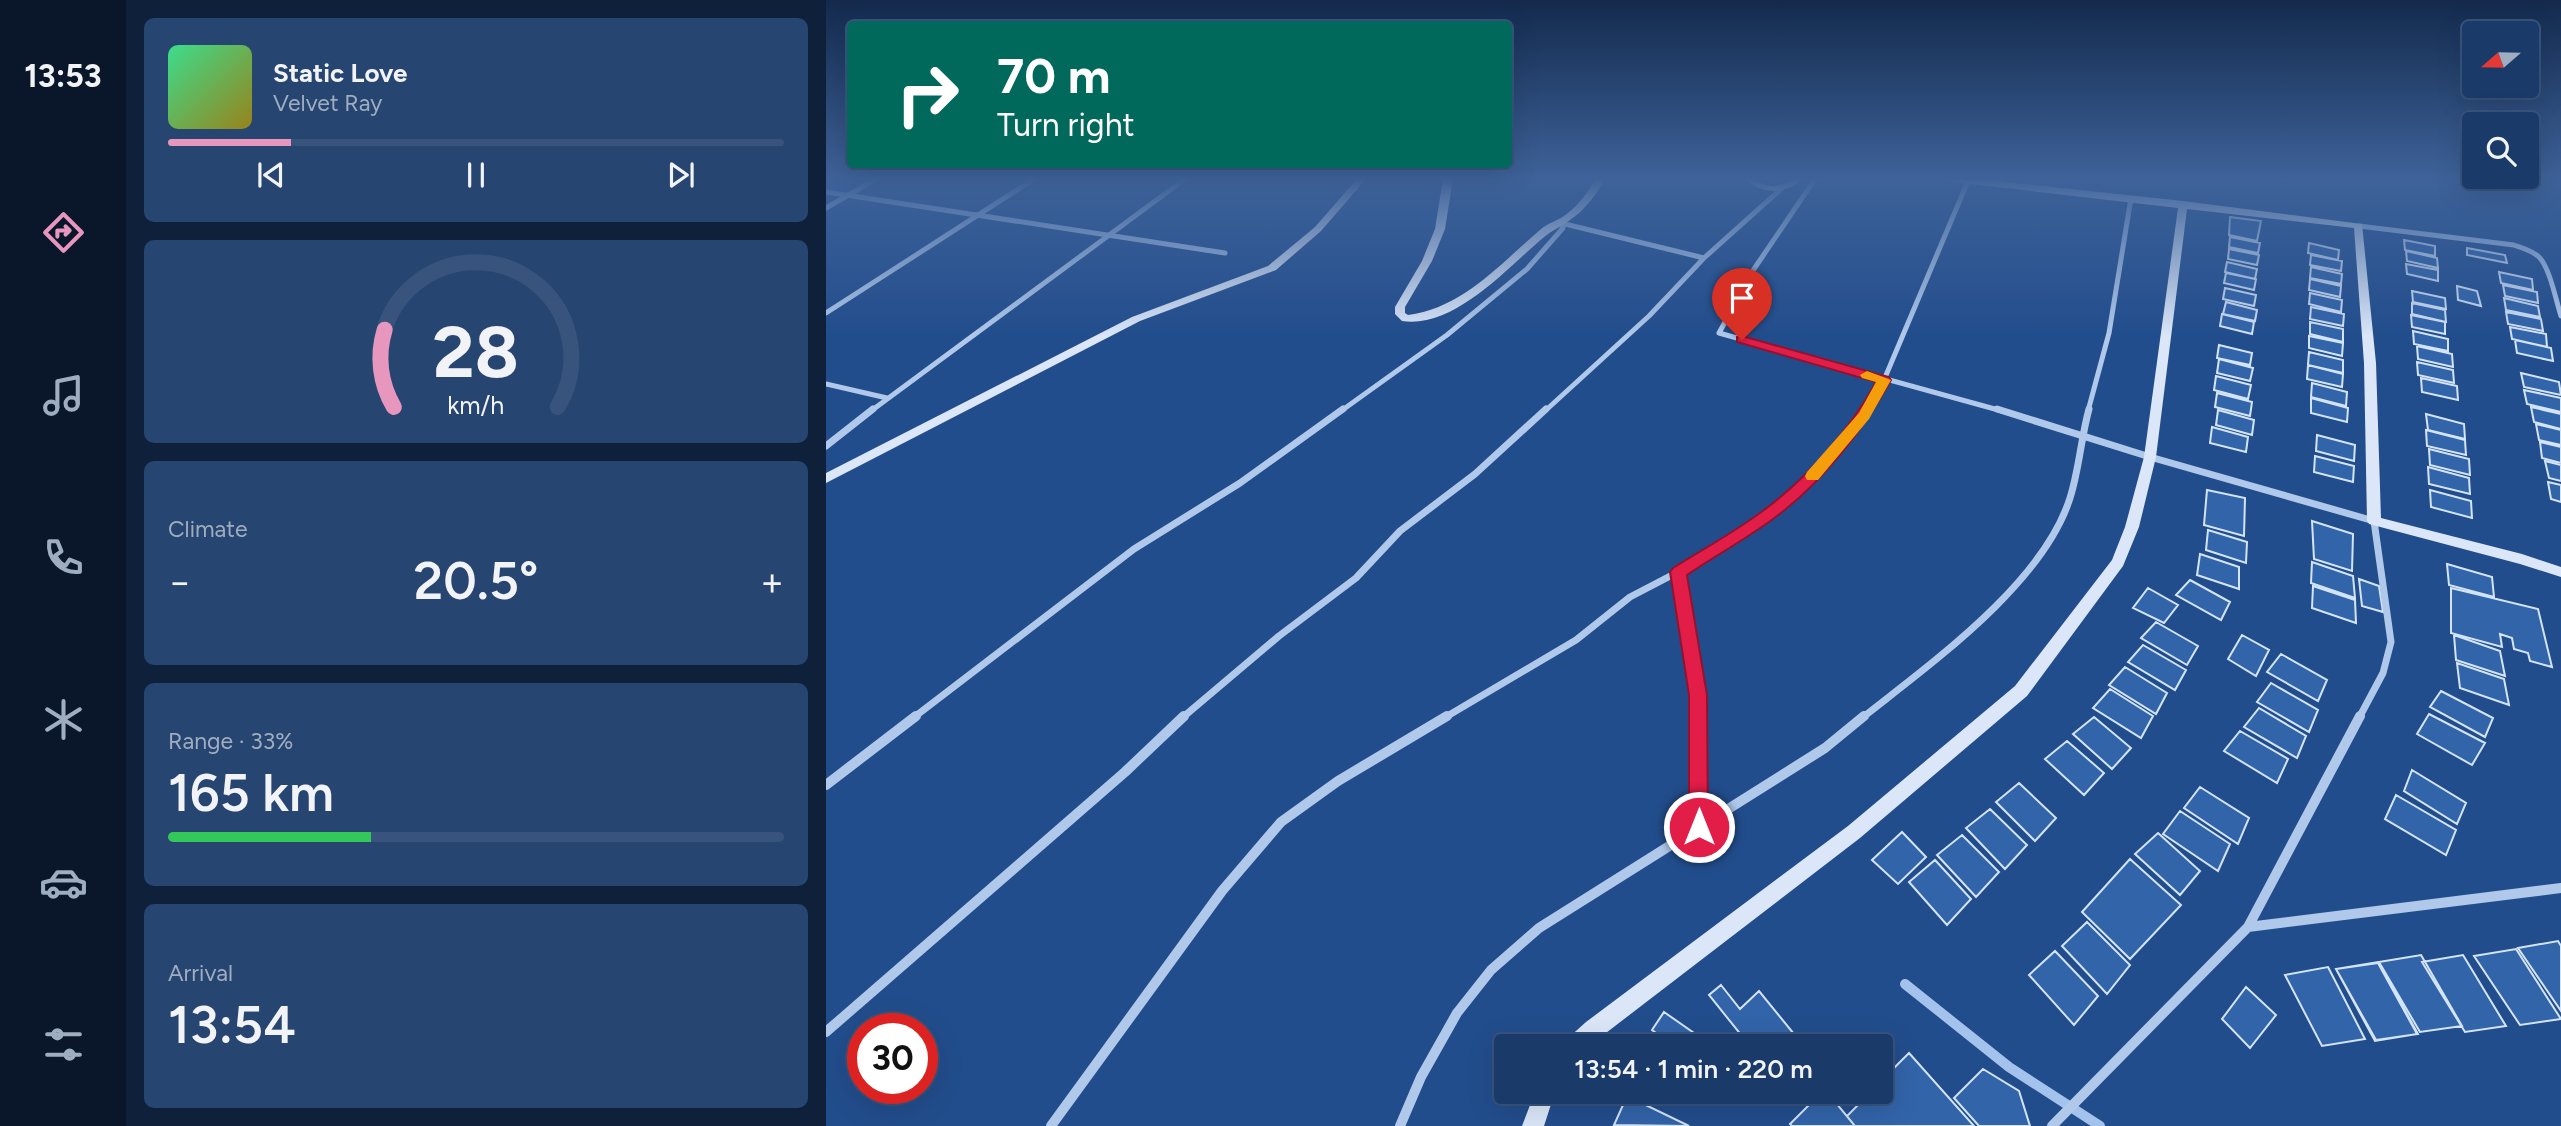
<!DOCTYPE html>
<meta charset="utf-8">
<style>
:root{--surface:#1a3a69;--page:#274571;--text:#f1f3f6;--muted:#9fadc0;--line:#38547d;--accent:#e797bd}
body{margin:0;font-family:Figtree,sans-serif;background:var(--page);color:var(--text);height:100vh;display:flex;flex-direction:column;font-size:26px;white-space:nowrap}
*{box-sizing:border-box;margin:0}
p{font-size:23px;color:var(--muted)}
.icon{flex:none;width:38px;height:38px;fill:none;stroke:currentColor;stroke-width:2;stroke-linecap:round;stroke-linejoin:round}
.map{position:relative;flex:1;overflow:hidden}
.panel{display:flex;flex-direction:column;gap:18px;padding:18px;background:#0e203a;width:700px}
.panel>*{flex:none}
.hud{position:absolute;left:21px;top:21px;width:665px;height:147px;border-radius:7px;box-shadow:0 7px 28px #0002,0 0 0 2px var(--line);background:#00695c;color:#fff;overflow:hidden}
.needle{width:46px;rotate:250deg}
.tools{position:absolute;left:1636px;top:21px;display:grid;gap:14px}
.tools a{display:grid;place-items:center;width:77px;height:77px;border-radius:7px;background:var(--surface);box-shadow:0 7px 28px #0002,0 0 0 2px var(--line);font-size:35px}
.speed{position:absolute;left:21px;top:1013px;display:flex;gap:14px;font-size:35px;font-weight:700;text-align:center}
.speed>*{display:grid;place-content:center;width:91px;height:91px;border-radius:50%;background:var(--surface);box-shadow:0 7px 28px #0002,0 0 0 2px var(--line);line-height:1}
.speed .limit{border:10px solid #d22;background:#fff;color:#111}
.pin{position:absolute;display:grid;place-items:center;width:60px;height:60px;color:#fff;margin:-72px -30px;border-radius:50% 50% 50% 0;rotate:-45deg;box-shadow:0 0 7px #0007}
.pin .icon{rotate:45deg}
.me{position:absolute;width:77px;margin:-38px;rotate:0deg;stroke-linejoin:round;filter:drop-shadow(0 0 5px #0008)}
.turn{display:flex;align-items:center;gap:24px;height:147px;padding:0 35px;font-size:32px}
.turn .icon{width:91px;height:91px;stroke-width:2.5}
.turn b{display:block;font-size:49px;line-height:60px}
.big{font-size:52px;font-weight:600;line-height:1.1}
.panel .tile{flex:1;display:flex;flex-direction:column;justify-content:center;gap:10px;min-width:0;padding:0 24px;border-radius:10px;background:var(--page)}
.panel .dial{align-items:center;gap:0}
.dial svg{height:182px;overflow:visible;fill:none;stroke:var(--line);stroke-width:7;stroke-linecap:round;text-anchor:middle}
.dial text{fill:var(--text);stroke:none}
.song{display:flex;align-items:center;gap:21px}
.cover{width:84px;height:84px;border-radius:10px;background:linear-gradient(135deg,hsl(150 70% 55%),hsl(50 70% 35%))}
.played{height:7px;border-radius:4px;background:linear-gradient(90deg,var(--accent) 20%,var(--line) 20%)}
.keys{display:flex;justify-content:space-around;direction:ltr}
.heat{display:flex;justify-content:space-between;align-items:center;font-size:38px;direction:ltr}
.charge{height:10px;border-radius:5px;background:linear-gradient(90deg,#34c759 33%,var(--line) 0)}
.trip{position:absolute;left:668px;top:1034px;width:399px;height:70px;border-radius:7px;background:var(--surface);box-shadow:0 7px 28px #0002,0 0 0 2px var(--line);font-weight:600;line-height:70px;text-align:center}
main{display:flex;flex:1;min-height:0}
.dock{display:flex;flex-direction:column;width:126px;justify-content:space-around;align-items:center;background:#0a172a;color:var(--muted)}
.dock .icon{width:49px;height:49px}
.dock .current{color:var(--accent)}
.dock b{font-size:32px;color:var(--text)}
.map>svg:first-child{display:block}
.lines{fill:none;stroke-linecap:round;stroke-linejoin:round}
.stream{stroke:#a4c3ec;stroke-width:10}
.building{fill:#3264a9;stroke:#d4e4f8;stroke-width:2}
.street-far2{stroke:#b0c9eb;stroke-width:5}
.street-far1{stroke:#b0c9eb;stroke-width:7}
.street{stroke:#b0c9eb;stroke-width:10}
.secondary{fill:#dbe7f9;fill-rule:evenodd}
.route{fill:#e11d48;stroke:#92132f;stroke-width:2}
.slow{fill:#f59e0b}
</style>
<main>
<nav class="dock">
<b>13:53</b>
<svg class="icon current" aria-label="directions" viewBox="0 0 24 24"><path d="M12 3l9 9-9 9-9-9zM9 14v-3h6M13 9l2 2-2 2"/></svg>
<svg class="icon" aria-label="music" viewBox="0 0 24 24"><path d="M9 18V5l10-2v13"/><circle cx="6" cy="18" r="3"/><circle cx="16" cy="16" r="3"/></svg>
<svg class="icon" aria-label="phone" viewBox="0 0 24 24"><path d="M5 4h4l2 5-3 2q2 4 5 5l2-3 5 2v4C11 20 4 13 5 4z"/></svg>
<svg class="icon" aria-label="climate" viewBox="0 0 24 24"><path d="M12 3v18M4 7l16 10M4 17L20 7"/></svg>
<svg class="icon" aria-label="car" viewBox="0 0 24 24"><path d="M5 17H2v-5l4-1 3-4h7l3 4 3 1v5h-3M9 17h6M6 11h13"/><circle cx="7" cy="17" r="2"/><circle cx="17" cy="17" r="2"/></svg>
<svg class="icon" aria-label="filters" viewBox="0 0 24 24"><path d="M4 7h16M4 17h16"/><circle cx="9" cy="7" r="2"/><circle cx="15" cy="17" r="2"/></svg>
</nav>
<section class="panel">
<div class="tile">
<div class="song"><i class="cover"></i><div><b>Static Love</b><p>Velvet Ray</p></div></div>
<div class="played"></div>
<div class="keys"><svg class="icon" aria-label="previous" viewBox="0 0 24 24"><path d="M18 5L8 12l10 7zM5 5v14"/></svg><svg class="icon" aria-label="pause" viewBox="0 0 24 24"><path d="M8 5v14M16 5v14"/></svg><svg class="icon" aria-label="next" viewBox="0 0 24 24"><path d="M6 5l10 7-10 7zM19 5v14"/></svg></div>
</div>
<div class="tile dial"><svg viewBox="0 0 100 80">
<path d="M14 69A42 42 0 1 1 86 69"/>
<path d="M14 69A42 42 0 0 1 10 35" stroke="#e797bd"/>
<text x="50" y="56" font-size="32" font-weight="700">28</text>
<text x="50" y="72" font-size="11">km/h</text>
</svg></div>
<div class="tile"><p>Climate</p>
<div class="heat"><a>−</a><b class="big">20.5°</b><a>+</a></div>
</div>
<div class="tile"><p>Range · 33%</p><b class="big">165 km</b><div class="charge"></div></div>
<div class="tile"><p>Arrival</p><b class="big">13:54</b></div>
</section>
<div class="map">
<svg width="1735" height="1126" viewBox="0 0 1735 1126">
<rect width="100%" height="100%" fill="#224d8c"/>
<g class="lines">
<!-- stream -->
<path class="stream" d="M1079,984L1183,1067L1274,1126"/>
</g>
<!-- building -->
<path class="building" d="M1404,217L1435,221L1431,241L1403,235Z
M1404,237L1434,243L1432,253L1403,247Z
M1578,240L1609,246V256L1579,250Z
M1483,243L1513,250L1512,260L1482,253Z
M1641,248L1679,255L1681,263L1641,255Z
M1403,249L1433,255L1431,265L1402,259Z
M1580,251L1611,258L1612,268L1581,261Z
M1485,255L1516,261L1515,271L1484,265Z
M1401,262L1431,269L1429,279L1399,272Z
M1580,264L1612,270V281L1581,274Z
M1485,267L1516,274L1515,284L1484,278Z
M1673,272L1706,279L1707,290L1675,283Z
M1400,273L1430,279L1428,290L1398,283Z
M1484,279L1515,286L1514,297L1483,290Z
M1677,285L1711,292L1712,303L1679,296Z
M1631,286L1651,291L1655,306L1632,300Z
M1399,288L1430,295L1428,306L1397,299Z
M1586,291L1619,298L1620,309L1587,302Z
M1484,293L1516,300L1515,312L1483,304Z
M1678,298L1712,306L1714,317L1680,310Z
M1400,302L1431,310L1429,321L1397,314Z
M1586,303L1619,310L1620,322L1586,314Z
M1485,307L1518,314L1517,326L1484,319Z
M1680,312L1715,319L1717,331L1682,324Z
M1396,314L1428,322L1426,334L1394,326Z
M1585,315L1619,322V334L1586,327Z
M1484,322L1517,329V342L1484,334Z
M1684,327L1720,334L1721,347L1686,339Z
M1587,331L1622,339V351L1588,344Z
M1483,336L1517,343L1516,356L1483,348Z
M1689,340L1725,348L1727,361L1691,353Z
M1393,345L1426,353L1424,365L1391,358Z
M1591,346L1626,354L1627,367L1592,359Z
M1483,352L1517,360V373L1482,365Z
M1393,359L1427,368L1424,381L1391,373Z
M1591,362L1627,370L1628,383L1592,375Z
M1482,365L1517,374L1516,387L1481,379Z
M1695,373L1733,382L1735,395L1698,387Z
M1390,376L1425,385L1422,399L1388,390Z
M1595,378L1631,386L1632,400L1596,392Z
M1486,383L1521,392L1520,406L1485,397Z
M1698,390L1735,398V412L1701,404Z
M1391,393L1426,402L1424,416L1389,407Z
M1485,398L1522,408L1521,422L1485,413Z
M1705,407L1735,414V429L1708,422Z
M1392,410L1428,420L1426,435L1390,425Z
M1600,414L1638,424L1639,439L1602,430Z
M1710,424L1735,430V445L1713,440Z
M1386,427L1422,437L1420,452L1384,443Z
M1600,430L1639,440L1640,455L1601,446Z
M1491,435L1529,445L1528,461L1490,451Z
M1714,442L1735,447V463L1716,458Z
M1603,449L1643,459L1644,475L1604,465Z
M1489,456L1528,466L1527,482L1488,472Z
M1719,461L1735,465V481L1723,478Z
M1602,467L1643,478L1644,494L1603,484Z
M1722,482L1735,485V502L1725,499Z
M1381,490L1419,498L1418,536L1378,525Z
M1604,490L1645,501L1646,518L1605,507Z
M1486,521L1527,534L1526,571L1488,559Z
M1382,530L1421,542L1420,563L1380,550Z
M1374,554L1413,567V589L1371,575Z
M1486,562L1527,576L1529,598L1485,583Z
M1621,564L1666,577L1668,597L1623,585Z
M1533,579L1553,586L1557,612L1536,606Z
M1364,580L1404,602L1395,620L1350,595Z
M1487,586L1529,600L1530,623L1486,608Z
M1322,588L1352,605L1338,623L1307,608Z
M1625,588L1712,609L1726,667L1704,661L1702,653L1688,649L1686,638L1674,634L1676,647L1625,633Z
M1330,622L1372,646L1361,665L1315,638Z
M1416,635L1443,650L1430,676L1402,659Z
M1628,635L1674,651L1679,676L1630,660Z
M1317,645L1360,670L1349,690L1302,662Z
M1455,654L1501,680L1492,701L1441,672Z
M1631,663L1678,679L1683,705L1634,688Z
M1299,667L1341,693L1330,714L1283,685Z
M1445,683L1492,710L1483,732L1431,702Z
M1284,689L1327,716L1315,738L1267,708Z
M1615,691L1667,718L1659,737L1604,707Z
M1433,708L1480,736L1471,758L1418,727Z
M1603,714L1659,743L1646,765L1591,734Z
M1268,717L1305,748L1286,769L1247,734Z
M1414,731L1462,759L1451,783L1398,751Z
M1241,741L1278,773L1258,795L1219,759Z
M1586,770L1640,803L1631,824L1578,791Z
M1193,783L1230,818L1209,841L1170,802Z
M1374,787L1423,818L1412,844L1358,808Z
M1570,795L1630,830L1620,855L1559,819Z
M1164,809L1201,845L1179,869L1140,828Z
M1354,811L1404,844L1392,871L1337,834Z
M1076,832L1100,857L1072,884L1046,860Z
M1332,833L1374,871L1354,895L1309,854Z
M1136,835L1173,872L1150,897L1111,855Z
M1304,859L1355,905L1304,959L1256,912Z
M1109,860L1145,899L1121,925L1083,882Z
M1261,922L1304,965L1281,994L1236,946Z
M1732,941L1735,946V1011L1692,948Z
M1690,949L1735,1019L1694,1025L1648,956Z
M1229,951L1272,996L1248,1025L1203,975Z
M1595,955L1636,1026L1594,1032L1553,962Z
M1637,955L1680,1026L1639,1032L1596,962Z
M1552,962L1592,1034L1550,1040L1510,969Z
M1552,963L1591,1034L1549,1041L1510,969Z
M1502,967L1539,1039L1496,1046L1459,975Z
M895,985L914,1009L933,991L968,1034L956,1046H924L883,995Z
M1420,987L1450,1015L1424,1048L1396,1019Z
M838,1012L868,1033L858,1046H848L826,1030Z
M1083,1053L1148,1126H1029L1021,1116L1045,1092H1055V1081Z
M1157,1069L1193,1091L1204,1126H1153L1128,1098Z
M996,1092H1001L1029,1126H966L964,1124Z
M801,1096L863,1126L788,1125Z"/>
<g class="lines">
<!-- street-far2 -->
<path class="street-far2" d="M989,179L928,269L893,333L1176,411
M1168,179L1178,184
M0,192L399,253
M0,208L50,179
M1533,226L1688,245C1696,248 1707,251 1713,257C1724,268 1730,301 1735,316
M0,313L208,179
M0,384L61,398
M45,411L359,179
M515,411L621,335L701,269L737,228L735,223L878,258
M719,411L823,316L878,258L956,188
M1041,411L1058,380L1142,181
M1262,411L1283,333L1305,198"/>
<!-- street-far1 -->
<path class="street-far1" d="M1171,409L1324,457L1548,521L1565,642L1557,673L1533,718
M0,446L47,409
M852,572L872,695V718
M87,718L308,549L414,483L517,409
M356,718L453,636L530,578L574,531L649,474L720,409
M618,718L750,640L804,597L852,572L941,516L971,492L997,465L1042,409
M1036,718C1104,664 1217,584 1244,498C1253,470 1255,438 1263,409"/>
<!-- street -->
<path class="street" d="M872,716V827
M0,785L90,716
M1422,927L1735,888
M0,1032L299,772L358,716
M225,1126L396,891L455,822L512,781L621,716
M574,1126L595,1077L631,1013L665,970L713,928L999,748L1038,716
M1226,1126L1422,927L1534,716"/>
<!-- secondary -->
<path class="secondary" d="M531,179H540L495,231L450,270L314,321L0,483V473L306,317L442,266L489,227Z
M617,179H627L619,229L606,261L579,307V313L582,315C637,308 675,263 715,229C722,223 731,221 738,216C752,206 762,193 769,179H779C770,195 759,210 744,220C735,227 726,230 717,238C681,268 628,329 576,321L569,314V307L596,261L609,229Z
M919,179C929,179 937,186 948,186C959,185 966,179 977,179C960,194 936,195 919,179Z
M1123,179H1151L1357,201L1536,224L1550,363L1555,518L1696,554L1735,567V577L1694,564L1543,524L1541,521L1538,363L1528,228L1361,209L1330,457L1313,527L1297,566L1201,696L1034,838L763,1046H738L741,1039L760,1022L1022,826L1189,686L1286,560L1299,527L1318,457L1352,208L1127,182Z
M709,1092H729L718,1126H696Z"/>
</g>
<!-- sky -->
<linearGradient id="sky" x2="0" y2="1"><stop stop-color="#132a4d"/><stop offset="0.53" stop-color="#3e6299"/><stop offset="1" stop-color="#3e6299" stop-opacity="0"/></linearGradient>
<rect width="1735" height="337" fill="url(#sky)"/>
<!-- route -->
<path class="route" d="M916,336L1063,377L1065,380C1036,432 995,484 947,519C920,539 889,556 861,575L881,695L882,827L880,834L873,837L866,834L863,827V695L844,572L847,568C877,549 909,532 938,510C982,477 1023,431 1050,382L911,342V337Z"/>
<!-- slow -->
<path class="slow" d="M1041,371L1065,380L1043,419L992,480H981L979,476L981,472L1033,413L1050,382L1036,378L1034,375Z"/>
</svg>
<div class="tools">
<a><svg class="needle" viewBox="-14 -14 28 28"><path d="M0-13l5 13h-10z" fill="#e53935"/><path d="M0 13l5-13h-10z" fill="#9fadc0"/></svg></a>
<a><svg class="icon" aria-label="search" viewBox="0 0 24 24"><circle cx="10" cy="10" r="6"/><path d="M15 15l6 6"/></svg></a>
</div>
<div class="speed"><div class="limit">30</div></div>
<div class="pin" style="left:916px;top:340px;background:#d93025"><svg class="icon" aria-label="arrive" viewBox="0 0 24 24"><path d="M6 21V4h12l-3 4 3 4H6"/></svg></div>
<svg class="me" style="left:873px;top:827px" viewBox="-20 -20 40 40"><circle r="17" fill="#e11d48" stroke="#fff" stroke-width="3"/><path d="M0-11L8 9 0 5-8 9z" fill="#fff"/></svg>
<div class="trip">13:54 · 1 min · 220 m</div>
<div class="hud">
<div class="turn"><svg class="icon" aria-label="right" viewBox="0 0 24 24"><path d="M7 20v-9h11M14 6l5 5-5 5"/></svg><div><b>70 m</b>Turn right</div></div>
</div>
</div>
</main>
